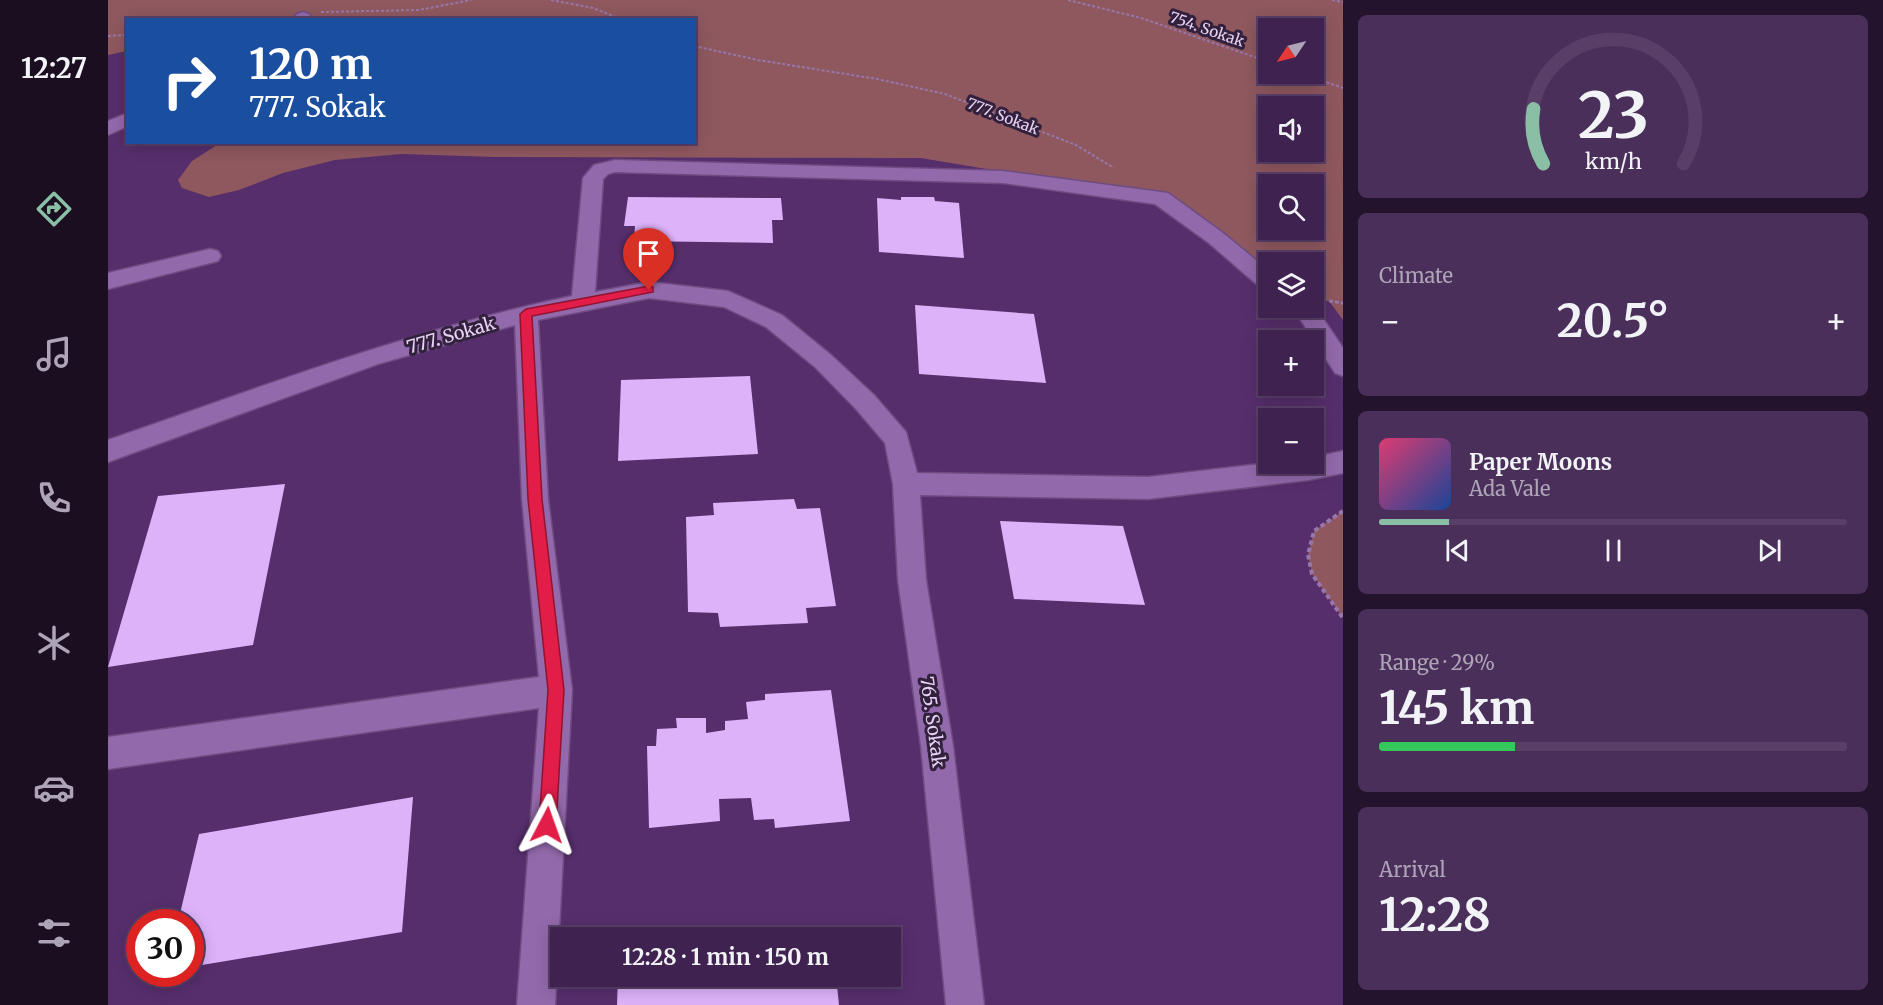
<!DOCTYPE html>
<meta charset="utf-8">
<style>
:root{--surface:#402251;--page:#4b2f5b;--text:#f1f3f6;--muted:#aea4b7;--line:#593f68;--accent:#8abfa5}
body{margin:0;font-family:Merriweather,serif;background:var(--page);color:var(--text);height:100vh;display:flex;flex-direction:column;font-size:22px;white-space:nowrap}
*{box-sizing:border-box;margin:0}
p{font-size:20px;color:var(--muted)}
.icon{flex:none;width:33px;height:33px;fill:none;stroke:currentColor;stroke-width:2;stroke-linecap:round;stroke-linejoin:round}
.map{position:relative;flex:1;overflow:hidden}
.drawer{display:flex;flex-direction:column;gap:15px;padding:15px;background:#23132d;width:540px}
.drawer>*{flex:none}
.banner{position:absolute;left:18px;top:18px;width:570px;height:126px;border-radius:0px;box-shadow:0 3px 15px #0003,0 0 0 2px var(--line);background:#1a4fa0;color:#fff;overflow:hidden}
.needle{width:39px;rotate:235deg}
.fabs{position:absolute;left:1150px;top:18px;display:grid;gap:12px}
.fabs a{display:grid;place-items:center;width:66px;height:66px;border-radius:0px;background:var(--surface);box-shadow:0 3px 15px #0003,0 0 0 2px var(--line);font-size:30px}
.speed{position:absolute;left:18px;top:909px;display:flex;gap:12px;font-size:30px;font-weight:700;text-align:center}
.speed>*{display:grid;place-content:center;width:78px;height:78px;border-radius:50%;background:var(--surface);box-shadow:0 3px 15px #0003,0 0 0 2px var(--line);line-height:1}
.speed .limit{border:9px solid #d22;background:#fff;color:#111}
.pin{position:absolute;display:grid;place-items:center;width:51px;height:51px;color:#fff;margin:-62px -26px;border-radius:50% 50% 50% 0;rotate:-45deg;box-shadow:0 0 6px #0007}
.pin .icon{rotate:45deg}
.me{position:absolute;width:66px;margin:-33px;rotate:4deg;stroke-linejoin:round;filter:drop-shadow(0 0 4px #0008)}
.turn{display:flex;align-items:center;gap:21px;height:126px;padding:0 24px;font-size:27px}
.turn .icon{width:78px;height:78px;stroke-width:2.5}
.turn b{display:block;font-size:42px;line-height:51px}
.big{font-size:45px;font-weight:700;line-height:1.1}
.drawer .widget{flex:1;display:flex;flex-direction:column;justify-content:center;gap:9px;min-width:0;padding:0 21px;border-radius:9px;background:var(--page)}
.drawer .dial{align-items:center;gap:0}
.dial svg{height:156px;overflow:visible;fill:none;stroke:var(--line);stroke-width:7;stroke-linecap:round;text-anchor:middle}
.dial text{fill:var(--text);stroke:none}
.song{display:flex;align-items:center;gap:18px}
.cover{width:72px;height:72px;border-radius:9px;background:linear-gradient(135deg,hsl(340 70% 55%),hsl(220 70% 35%))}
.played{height:6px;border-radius:3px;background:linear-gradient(90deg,var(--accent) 15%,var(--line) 15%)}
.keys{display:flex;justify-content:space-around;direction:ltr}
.heat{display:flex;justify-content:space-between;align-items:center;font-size:33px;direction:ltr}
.charge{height:9px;border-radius:4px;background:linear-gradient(90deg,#34c759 29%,var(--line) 0)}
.trip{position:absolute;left:442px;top:927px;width:351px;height:60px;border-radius:0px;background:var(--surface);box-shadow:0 3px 15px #0003,0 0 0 2px var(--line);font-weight:700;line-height:60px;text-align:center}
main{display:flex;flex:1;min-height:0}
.dock{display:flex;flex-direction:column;width:108px;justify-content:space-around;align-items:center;background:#1a0e20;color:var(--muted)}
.dock .icon{width:42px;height:42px}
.dock .active{color:var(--accent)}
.dock b{font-size:27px;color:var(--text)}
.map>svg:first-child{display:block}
.green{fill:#8f585f;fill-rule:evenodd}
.building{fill:#ddb2f9}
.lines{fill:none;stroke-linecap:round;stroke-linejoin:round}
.minor-casing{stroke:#6e4c81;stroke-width:3}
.path-far2{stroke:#9878aa;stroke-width:2;stroke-dasharray:3 2;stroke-linecap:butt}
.path-far1{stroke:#9878aa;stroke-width:3;stroke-dasharray:4 2;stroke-linecap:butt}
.path{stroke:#9878aa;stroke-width:4;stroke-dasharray:4.5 3;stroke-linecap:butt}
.minor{fill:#9269ab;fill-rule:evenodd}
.route{fill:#e11d48;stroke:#92132f;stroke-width:1.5}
.labels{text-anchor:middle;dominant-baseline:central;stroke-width:6;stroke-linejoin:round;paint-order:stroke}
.far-street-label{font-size:15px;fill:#e7d1f5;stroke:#32213c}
.street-label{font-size:18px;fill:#e7d1f5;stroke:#32213c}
</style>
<main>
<nav class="dock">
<b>12:27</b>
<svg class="icon active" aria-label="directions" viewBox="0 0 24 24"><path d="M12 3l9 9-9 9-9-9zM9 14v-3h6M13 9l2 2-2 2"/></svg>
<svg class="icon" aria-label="music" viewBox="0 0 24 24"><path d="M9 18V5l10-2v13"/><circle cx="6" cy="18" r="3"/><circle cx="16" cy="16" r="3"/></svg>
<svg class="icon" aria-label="phone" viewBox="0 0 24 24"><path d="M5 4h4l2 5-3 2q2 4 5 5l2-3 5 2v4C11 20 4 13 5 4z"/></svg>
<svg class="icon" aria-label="climate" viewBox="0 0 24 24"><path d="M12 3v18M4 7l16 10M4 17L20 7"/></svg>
<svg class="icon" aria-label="car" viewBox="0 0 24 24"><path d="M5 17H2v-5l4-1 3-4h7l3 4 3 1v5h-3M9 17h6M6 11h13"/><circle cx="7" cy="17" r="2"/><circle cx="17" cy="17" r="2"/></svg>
<svg class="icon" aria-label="filters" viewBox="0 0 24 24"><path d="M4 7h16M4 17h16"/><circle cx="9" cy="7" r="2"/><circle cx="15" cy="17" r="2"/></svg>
</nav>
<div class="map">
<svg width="1235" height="1005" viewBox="0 0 1235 1005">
<rect width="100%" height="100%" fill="#562e6c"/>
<!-- green -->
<path class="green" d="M0,0H1235V320L1221,301H1206V262H1161V283L1053,198L813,158L388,157L293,154L227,160L175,173L131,190L101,197L74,188L70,180L84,161L112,143L586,142V20H20L19,51L0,55ZM1161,28H1206V74H1161ZM1161,106H1206V152H1161ZM1161,184H1206V230H1161Z
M1235,511V618L1204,574L1200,555L1206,531Z"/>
<!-- building -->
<path class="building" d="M520,197L673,198L675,220H664L665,243L526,241L527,226H516Z
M793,197H826L827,201L851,203L856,258L771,252L769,198L793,200Z
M807,305L926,314L938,383L811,374Z
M642,376L650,454L510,461L513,380Z
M177,484L145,645L0,667L50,496Z
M686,499L689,509L712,508L728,606L698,608L700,623L612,627L610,613L580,612L578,517L606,515L605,503Z
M892,521L1015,526L1037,605L906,599Z
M723,690L742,821L667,828L666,819L646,820L643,798L611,799L612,821L541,828L539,746H548L549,729L569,728L568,718H598V733L617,730V721L640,719L638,702L657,700V694Z
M305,797L294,932L82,967V922H70L91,834Z
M510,976H728L731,1005H509Z"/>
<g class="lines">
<defs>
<path id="minor" d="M195,12L201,14L203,17L201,20H184L189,14Z
M20,113V126L0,135V121Z
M507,160L895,171L1053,192L1060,193L1115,233L1161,271V291L1153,288L1101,243L1047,204L895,183L507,172L500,174L495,179L487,292L541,282L620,291L674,315L723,355L766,395L798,432L809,473L1040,477L1161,463L1206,464V457L1235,451V473L1201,480L1040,499L812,495L818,580L845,746L876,1005H838L813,746L790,580L785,484L777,443L748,409L707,367L658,327L616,307L541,298L430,320L440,499L464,690L447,1005H409L431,708L0,769V737L431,677L414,499L407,325L270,364L0,462V440C153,387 305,329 464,296L475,178L486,165Z
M102,249L110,251L113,256L110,261L0,289V273Z
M1206,305L1235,348V376L1227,373L1185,308H1206Z"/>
</defs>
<!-- minor casing -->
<use href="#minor" class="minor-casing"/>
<!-- path-far2 -->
<path class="path-far2" d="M443,0L485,8L515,20
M960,0L1033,18L1161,62
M1224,0L1235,2
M213,12L311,10L363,0
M0,36L20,35
M586,46L650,60L769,79L837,94L968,145L1006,168
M1195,74L1235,88"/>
<!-- path-far1 -->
<path class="path-far1" d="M1221,301L1235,303"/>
<!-- path -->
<path class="path" d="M1235,511L1206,531L1200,555L1204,574L1235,618"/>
<!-- minor -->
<use href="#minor" class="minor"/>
</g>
<!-- route -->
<path class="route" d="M541,286L545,287V292L424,316L434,499L456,690L448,825L445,831L439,834L433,831L431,825L440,690L420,499L412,314L418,309Z"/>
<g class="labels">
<!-- far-street labels -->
<g class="far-street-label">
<text transform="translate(1099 29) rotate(19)">754. Sokak</text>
<text transform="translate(895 116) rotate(21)">777. Sokak</text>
</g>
<!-- street labels -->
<g class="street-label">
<text transform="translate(343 335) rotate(-16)">777. Sokak</text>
<text transform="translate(825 722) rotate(82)">765. Sokak</text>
</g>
</g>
</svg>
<div class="fabs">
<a><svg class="needle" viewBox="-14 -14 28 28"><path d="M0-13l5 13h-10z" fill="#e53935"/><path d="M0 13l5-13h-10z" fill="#aea4b7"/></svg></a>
<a><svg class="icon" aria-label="sound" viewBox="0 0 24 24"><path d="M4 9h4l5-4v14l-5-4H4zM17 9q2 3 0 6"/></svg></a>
<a><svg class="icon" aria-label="search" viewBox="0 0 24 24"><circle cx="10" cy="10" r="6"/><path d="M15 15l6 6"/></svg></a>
<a><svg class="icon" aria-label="layers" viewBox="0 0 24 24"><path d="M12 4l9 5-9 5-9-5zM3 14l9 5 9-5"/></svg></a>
<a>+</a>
<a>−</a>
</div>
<div class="speed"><div class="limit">30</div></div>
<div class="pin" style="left:541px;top:290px;background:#d93025"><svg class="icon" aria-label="arrive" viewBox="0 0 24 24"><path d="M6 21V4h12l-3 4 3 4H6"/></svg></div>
<svg class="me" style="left:439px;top:825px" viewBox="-20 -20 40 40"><path d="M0-17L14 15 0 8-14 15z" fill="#e11d48" stroke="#fff" stroke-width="4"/></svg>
<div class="trip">12:28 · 1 min · 150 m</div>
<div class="banner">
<div class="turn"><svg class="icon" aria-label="right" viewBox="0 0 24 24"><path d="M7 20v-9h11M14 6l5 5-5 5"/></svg><div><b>120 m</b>777. Sokak</div></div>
</div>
</div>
<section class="drawer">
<div class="widget dial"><svg viewBox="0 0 100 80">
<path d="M14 69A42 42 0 1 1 86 69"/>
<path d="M14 69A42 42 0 0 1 9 41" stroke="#8abfa5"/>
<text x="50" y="56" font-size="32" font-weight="700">23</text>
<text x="50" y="72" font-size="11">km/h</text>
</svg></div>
<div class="widget"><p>Climate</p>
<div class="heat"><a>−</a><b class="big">20.5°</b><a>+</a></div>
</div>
<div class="widget">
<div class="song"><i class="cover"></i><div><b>Paper Moons</b><p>Ada Vale</p></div></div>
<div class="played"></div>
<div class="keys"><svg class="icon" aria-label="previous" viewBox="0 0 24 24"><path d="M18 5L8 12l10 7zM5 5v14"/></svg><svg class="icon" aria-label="pause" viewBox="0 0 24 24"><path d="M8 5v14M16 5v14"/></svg><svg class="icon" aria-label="next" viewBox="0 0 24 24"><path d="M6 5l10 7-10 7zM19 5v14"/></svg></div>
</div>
<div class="widget"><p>Range · 29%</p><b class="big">145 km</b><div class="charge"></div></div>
<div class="widget"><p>Arrival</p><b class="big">12:28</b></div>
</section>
</main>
